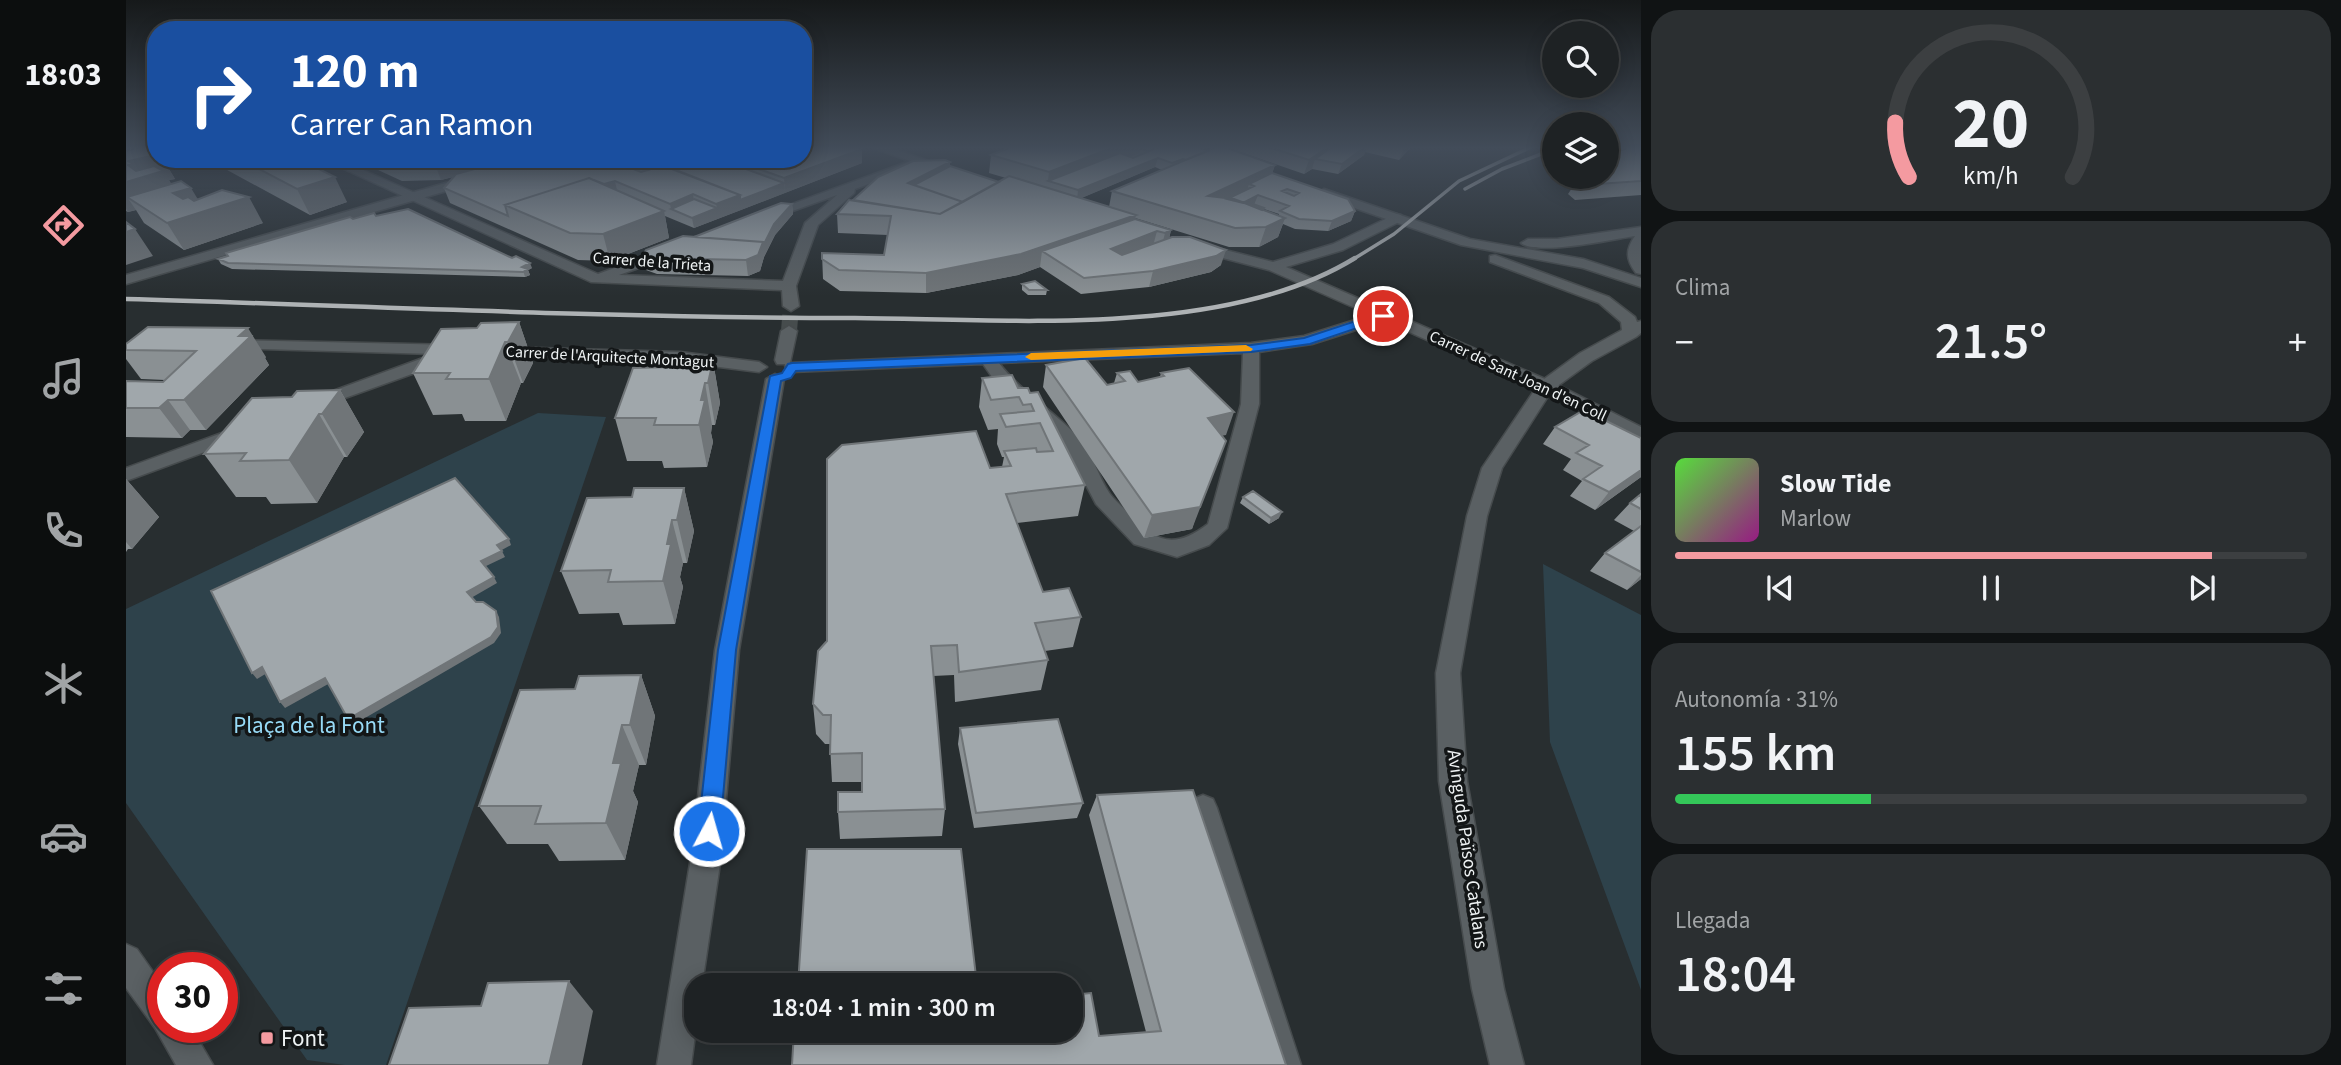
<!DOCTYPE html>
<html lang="es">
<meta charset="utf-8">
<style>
:root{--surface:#1e2224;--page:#2b2f31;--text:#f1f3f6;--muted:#a1a4a6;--line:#3c3f41;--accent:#f49aa0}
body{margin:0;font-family:"Source Sans 3",sans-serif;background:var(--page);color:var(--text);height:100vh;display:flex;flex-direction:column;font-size:26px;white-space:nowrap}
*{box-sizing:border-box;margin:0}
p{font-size:23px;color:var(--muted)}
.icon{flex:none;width:38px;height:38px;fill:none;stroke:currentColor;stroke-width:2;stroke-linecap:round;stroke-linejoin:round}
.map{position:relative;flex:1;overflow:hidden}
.panel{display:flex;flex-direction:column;gap:10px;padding:10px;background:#101314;width:700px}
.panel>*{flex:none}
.top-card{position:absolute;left:21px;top:21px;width:665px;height:147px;border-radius:28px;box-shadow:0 4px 18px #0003,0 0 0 2px var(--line);background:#1a4fa0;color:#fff;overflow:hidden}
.tools{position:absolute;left:1416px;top:21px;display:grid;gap:14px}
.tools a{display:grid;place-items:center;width:77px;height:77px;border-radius:50%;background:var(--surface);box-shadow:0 4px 18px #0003,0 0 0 2px var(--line);font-size:35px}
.speed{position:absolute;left:21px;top:952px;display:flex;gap:14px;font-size:35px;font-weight:700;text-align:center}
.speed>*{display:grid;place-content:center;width:91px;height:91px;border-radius:50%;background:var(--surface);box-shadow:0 4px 18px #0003,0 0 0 2px var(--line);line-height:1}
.speed .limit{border:10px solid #d22;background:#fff;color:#111}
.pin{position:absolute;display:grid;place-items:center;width:60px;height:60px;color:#fff;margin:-30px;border:4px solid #fff;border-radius:50%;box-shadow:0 2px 7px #0007}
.me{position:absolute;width:77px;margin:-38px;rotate:6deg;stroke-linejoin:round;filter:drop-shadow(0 0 5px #0008)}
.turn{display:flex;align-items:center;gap:24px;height:147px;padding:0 28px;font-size:32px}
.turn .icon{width:91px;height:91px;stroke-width:2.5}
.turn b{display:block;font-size:49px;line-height:60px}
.big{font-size:52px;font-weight:600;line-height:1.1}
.panel .tile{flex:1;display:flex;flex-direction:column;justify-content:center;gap:10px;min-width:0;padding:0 24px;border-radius:28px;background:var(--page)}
.panel .dial{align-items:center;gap:0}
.dial svg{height:182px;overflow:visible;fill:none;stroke:var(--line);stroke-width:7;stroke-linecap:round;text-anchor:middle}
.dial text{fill:var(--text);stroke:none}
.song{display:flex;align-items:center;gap:21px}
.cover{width:84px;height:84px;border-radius:10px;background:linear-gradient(135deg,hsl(110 70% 55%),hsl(310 70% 35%))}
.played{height:7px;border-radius:4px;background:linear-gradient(90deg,var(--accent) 85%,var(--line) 85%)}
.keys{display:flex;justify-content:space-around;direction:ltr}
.heat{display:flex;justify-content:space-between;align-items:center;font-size:38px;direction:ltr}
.charge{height:10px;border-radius:5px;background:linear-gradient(90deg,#34c759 31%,var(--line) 0)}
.trip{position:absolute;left:558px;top:973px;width:399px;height:70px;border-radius:28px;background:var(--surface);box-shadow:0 4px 18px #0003,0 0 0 2px var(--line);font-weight:600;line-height:70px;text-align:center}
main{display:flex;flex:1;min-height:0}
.tab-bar{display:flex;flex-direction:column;width:126px;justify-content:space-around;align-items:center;background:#0c0e0e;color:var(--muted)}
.tab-bar .icon{width:49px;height:49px}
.tab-bar .selected{color:var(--accent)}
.tab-bar b{font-size:32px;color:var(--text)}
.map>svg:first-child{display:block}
.green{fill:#2e424b}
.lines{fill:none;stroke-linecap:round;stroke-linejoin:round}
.street-tunnel{stroke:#464c4d;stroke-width:16;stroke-dasharray:16 8;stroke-linecap:butt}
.street-casing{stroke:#464b4d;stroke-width:3}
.secondary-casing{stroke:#464b4d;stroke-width:3}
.street{fill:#5a6063;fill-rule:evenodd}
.secondary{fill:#5a6063;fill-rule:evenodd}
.rail-far1{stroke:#aeb2b4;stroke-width:3.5}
.rail{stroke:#aeb2b4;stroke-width:4.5}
.wall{fill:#8a9093;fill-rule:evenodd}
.shaded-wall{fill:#707578}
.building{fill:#a0a7ab;stroke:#707578;stroke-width:2;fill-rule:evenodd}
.route{fill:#1a73e8;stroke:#114b97;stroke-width:2}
.slow{fill:#f59e0b}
.poi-dot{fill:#f49aa0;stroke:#131617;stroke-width:2.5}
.labels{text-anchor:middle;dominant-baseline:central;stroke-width:7;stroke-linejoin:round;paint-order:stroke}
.far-street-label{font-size:16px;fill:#eff3f4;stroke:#131617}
.street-label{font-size:19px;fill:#eff3f4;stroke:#131617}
.near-park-label{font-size:23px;fill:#97daf6;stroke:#131617}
.near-poi-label{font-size:23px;fill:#eff3f4;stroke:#131617;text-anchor:start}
</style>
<main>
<nav class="tab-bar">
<b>18:03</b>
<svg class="icon selected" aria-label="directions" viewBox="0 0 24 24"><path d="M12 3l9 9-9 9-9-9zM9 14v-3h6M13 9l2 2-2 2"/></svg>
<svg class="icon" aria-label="music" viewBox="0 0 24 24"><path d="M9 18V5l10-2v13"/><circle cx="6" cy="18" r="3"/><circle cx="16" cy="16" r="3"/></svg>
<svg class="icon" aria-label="phone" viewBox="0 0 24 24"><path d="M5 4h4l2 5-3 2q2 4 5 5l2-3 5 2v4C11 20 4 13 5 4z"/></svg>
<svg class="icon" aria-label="climate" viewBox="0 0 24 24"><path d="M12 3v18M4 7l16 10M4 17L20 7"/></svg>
<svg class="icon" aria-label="car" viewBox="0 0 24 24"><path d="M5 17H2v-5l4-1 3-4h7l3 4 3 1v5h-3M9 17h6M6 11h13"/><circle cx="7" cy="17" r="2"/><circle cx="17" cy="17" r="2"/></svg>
<svg class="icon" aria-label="filters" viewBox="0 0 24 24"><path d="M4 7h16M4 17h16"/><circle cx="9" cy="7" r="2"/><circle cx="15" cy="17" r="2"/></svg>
</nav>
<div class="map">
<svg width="1515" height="1065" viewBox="0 0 1515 1065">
<rect width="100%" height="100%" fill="#282e30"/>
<!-- green -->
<path class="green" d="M412,413L480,417L260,1065H219L181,1060L0,803V609Z
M1417,564L1515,615V990L1424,742Z"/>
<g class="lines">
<!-- street-tunnel -->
<path class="street-tunnel" d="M663,331L665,306"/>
<defs>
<path id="street" d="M745,147H762L825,169L819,173L795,165L729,189L728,193L692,225L670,286L673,306L665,311L657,306L656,290L465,282L196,159H212L472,274L546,247L551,248V254L493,275L657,281L679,223L711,195L647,218L642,219L636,215L784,161Z
M36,159H55L0,178V170Z
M1270,214L1275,215V221L1217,250L1160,267L1426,382L1515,427V440L1414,390L1258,321L1186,344L1133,352V404L1101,528L1083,545L1051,557L1008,544L970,504L940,447L909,414L871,384L857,364L666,372L660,371L659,364H651L649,360L655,331L663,326L671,331L664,363L1125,343L1178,336L1245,315L1143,270L1066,250V244L1071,243L1147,262L1207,244ZM1117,353L1115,404L1082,524C1048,550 1030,542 1003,514C997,507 989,501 984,494C972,477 967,453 952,437C928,411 893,390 873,363Z
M104,340L330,345L338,350L336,353L326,355L325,360L191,408L182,403L185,399L308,354L98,348L96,345L98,342Z
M376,347L554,352L633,362L641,367L633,372L554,362L370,355L368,352Z
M649,374L658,379L613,650L595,857L576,985H570V1028L565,1065H531L565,857L589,650L640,379Z
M115,426L122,428L124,432L122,436L0,481V468Z
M1077,795L1087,799L1091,808L1175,1065H1141L1063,808L1067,799Z
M0,944L11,949L37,986V1027H65L87,1065H50L29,1028L0,988Z"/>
<path id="secondary" d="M344,176L350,180L348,183L0,284V275Z
M1198,189L1344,239L1457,259L1515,278V287L1457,268L1335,245L1194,196L1192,193Z
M1515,227V274L1510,273C1500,260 1499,250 1509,236C1487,239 1411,256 1395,243L1402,239H1431Z
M1369,255L1483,297L1509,317L1511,322L1515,321V333L1510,337L1466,361L1426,390L1376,468L1361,516L1334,673L1341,781L1378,989L1398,1065H1364L1346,989L1313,781L1310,673L1341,516L1356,468L1414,382L1454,353L1496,330L1495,322L1473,303L1364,262V256Z"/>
</defs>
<!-- street casing -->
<use href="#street" class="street-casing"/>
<!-- secondary casing -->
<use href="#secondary" class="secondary-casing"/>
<!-- street -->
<use href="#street" class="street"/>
<!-- secondary -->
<use href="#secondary" class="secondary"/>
<!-- rail-far1 -->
<path class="rail-far1" d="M1339,189L1376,169L1428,149
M1226,260L1268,234L1333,181L1405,147"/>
<!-- rail -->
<path class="rail" d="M0,299C243,306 486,318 729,318C879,319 1098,339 1229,258"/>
</g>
<!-- wall -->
<path class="wall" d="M0,147L30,159H37L49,179L43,180L45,184L72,199L137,223L58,250L18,223L10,210L2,212L0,211Z
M1072,147L1082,151L1149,165L1146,173L1229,211L1225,221L1202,231L1169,229L1157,224L1152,237L1133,247H1103L1009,218V219L1045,230L1043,239L1095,265L1085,272L1023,287L955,294L914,267L892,275L800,293L714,291L697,279L696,253L758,255L762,235L712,233L711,214L727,200L824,162V166L873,182L880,178L863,173L865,155ZM1029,167L1036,170L986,191L983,207L955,198ZM1138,209L1153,214V216L1138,210Z
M1100,147H1285L1273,160L1239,152L1238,155L1212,174L1186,169L1178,174Z
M1515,147V195L1449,200L1442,194L1450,182L1447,181L1449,177H1480Z
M736,149V163L568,228L539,216L543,238L484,261L452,260L324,203L318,188L327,177L315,180L276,181L228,159H677Z
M81,159H173L221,202L184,215Z
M666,204L667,214L649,235L638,257L634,271L622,276L531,274L520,270L517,255Z
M250,216L406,268L402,270L404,275L399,277L106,269L95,264L92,259L227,219Z
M896,284L921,290L920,295H902L896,290Z
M393,322L407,363L397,383H395L380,421H339L336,414L307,415L287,373L351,328Z
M0,344L140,357L139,358L143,365L80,430H64L56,438L0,437V381L37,382L39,380L15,379L0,359Z
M587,361L594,403L589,425H586L585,433L587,442L581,467L538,468L536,461H501L489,418L545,367Z
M920,365L981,385L988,383L991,373L1012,382L1034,377L1035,373L1100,435H1095L1066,529L1018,538L917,387Z
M856,378L904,393L959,485L952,516L891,523L917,592L955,617L947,647L919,651L922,660L915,690L829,702L828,675L807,676L819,809L816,836L714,839L712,812L736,792V782H706L704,744H699L690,734L687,704L864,468L876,467L878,457H876L871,444L872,429L862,430L853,407Z
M214,390L238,432L221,457H218L191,503L145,504L140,497H110L78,454L166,397Z
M1458,410L1515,477L1469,510L1444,496L1456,481L1437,470L1445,459L1417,444L1429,427Z
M0,479L33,517L6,549H2L0,552Z
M558,488L568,531L561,563H557L554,577L557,587L549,624L497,625L493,613L453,614L435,571L506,497Z
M1515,494V579L1501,590L1464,571L1479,553L1508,531L1488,520L1504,503Z
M1117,497L1153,518L1143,524L1114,503Z
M515,675L529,716L520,765H513L507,791L512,802L499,860L433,861L422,844H381L353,806L449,689Z
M834,728L957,803L951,818L848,828L832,744Z
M971,795L1160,1065L973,1036L1020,1032L963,815Z"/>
<!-- shaded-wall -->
<path class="shaded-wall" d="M0,147H30V159H37L49,179L43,180L50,192L65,188L79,211L123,197L137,223L58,250L41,223L1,197L10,210L2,212L0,209Z
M988,147H1030L1015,149L1014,153L935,185L922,181L923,172Z
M1202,147H1215L1189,159L1186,169L1178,174L1183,160Z
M1239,147H1241L1238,155L1212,174L1216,164Z
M1279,147H1285L1273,160Z
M736,149V163L659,193L658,178Z
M1032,158L1029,167L951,200L952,190Z
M307,159H394L315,180Z
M554,159H568L558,173L537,165Z
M824,162V176L794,192L782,183Z
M1149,165L1143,183L1128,186L1123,184L1120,194L1092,207L1082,196Z
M209,177L221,202L184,215L171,189Z
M489,181L492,195L395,212Z
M658,183L659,193L615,210L614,200Z
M567,194L569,209H545L544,204Z
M614,195L615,210L568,228L566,218L591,208L590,204Z
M1132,195L1128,205L1103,210Z
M666,204L667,214L649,235L638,257L634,271L622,276L620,260L637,242L648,224Z
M538,211L543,238L484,261L477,234Z
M1229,211L1225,221L1202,231L1206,221Z
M1010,215L1006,234L916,251L914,267L892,275L800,293V273Z
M1159,218L1152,237L1133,247L1140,227Z
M9,229L27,256L0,265V232Z
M1045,230L1041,246L1035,249L1039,233Z
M1031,231L1027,246L982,265L985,249Z
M1100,250L1095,265L1085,272L1023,287L1027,271Z
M404,263L406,268L402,270L404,275L399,277L396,267Z
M393,322L407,363L397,383L382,342Z
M122,328L140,357L139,358L143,365L80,430L58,400L113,336Z
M379,342L395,383L380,421L363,379Z
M587,361L594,403L589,425L582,383Z
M579,383L586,425L585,433L587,442L581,467L573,425L575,400Z
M214,390L238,432L221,457L196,414Z
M42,400L64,430L56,438L33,408Z
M1108,412L1100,435L1074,440L1082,418Z
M193,414L218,457L191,503L163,460Z
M1100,441L1066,529L1018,538L1026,515Z
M1515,470V477L1469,510L1483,492Z
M0,479L33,517L6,549L0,542Z
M558,488L568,531L561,563L551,520Z
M1156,512L1153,518L1143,524L1145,518Z
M546,520L557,563L554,577L557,587L549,624L537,581L541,544Z
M383,539L385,545L374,551L371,545Z
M376,551L379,557L358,567L355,561Z
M1515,575V579L1501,590Z
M368,577L371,583L345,598L341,592Z
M370,611L373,617L375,633L368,643L227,725L222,719Z
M136,667L141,673L131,679L126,673Z
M515,675L529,716L520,765L504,725Z
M199,678L204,683L159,708L154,702Z
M496,725L513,765L507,791L512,802L499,860L480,823L487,763Z
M443,981L467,1011L456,1065H423Z"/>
<!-- building -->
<path class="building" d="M15,147H30V155L2,161L7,164L2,165L10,171L28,166L37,171L0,182V151Z
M677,147H729L736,149L658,178L605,159H677Z
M886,147H988L923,172L865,155Z
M1020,147H1033L1023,151L1015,149Z
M1033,147H1072L1082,151L1060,160L1057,159L1046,163L1032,158L952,190L922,181L994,153L1007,158Z
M1090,147H1098L1149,165L1082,196L1108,199L1159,218L1140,227L1109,228L986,191Z
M1143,147H1202L1183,160Z
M1206,147H1239L1216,164L1189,159Z
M1504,147H1515V181L1457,185L1451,180L1458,177H1480V156Z
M114,159H173L209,177L171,189Z
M386,159H554L537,165L614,195L590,204L567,194L544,204L489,181L478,184L463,178L379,205L382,216L318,188L330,174ZM515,167L522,170L515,172L507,169Z
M568,159H593L658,183L614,200V195L543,168Z
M819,160L824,162L782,183L837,202L814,214L727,200L752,177L787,161Z
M824,166L873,182L837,202L788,185Z
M1146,173L1222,199L1229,211L1206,221L1173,219L1154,211L1163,206L1132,195L1117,203L1101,199L1128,186L1123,184ZM1161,189L1173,193L1168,196L1156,191Z
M883,176L1010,215L895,254L800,273L713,270L696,259V253L758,255L765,216L711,214L723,200L814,214Z
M463,178L538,211L477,234L444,233L379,205Z
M55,181L65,188L47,193L57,199L62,197L68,201L96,190L123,197L41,223L1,197Z
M568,199L591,208L566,218L545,209Z
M655,203L666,204L648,224L637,246V242L568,237Z
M1124,203L1138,208L1136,210L1121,204Z
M282,209L386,258L390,256L404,263L396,267L402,269L397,272L102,263L92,259L102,256L100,253L224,217L227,219L248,213L250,216Z
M1009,219L1045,230L1039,233L1031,231L985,249L996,255L1046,237H1064L1100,250L1090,256L1027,271L958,278L916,251Z
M0,222L9,229L0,232Z
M557,236L637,242L632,255L620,260L527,258L517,255L520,250Z
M909,281L921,290H903L896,284Z
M393,322L382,342H379L363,379H320L324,373H287L315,329L351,328L355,323Z
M22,327L122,328L113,336H125L58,400H42L33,408H0V381L37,382L70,351L0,350V344Z
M959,358L981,385L999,381L991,373L1004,371L1012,382L1038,376L1035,373L1063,368L1108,412L1082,418L1100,441L1074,507L1026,515L920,365Z
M547,361H587L582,383H579L575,400H579L573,425H528L530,418H489L507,368L545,367Z
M886,375L892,388H902L904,393L912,392L959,485L880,494L917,592L943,588L955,617L909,623L922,660L833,672L831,645L805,646L819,809L712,812V792H736V753L704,754L705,715H697L687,704L692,651L701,641V459L716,445L850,431L864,468L885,466L878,451L910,448L911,452L927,451L914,423L880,427L874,414L908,411L905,404L897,405L893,397L865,400L856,378Z
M214,390L196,414H193L163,460L114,461L120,453L78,454L126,398L166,397L171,391Z
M1458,410L1515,438V470L1483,492L1457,479L1476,466L1450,453L1463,445L1429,427Z
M329,478L383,539L371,545L376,551L355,561L368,577L341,592L350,602H357L370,611L372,627L365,637L222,719L199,678L154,702L136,667L126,673L85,591Z
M508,488H558L551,520H546L541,544H545L537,581L482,582L485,570L435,571L461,498L506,497Z
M1127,491L1156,512L1145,518L1117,497Z
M1515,494V509L1504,503Z
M1515,526V572L1479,553Z
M515,675L504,725H496L487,763H495L480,823L409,824L415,806H353L394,690L449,689L453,676Z
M932,719L957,803L850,813L834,728Z
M1067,790L1160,1065H666L668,1031H945V995L965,993L973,1036L1035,1031L971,795Z
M681,849H835L851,985H672Z
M443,981L423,1065H263L283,1008L355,1006L362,983Z"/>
<!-- sky -->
<linearGradient id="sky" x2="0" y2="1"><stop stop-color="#16191a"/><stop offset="0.5" stop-color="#424c59"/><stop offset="1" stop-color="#424c59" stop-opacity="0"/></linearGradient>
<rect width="1515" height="296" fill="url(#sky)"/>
<!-- route -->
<path class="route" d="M1257,312L1263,316L1261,318L1184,344L1125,352L670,371L665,378L655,381L610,650L594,831L591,838L583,841L575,838L572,831L592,650L644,376L656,373L662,364L666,363L1125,345L1178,338Z"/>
<!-- slow -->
<path class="slow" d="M1120,345L1127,349L1125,351L905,360L899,357L905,353Z"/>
<!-- markers -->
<rect class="poi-dot" x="134" y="1031" width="14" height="14" rx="3.5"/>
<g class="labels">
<!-- far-street labels -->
<g class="far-street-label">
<text transform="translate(526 262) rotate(4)">Carrer de la Trieta</text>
<text transform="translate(484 357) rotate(3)">Carrer de l'Arquitecte Montagut</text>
<text transform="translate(1392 376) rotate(25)">Carrer de Sant Joan d'en Coll</text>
</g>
<!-- street labels -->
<g class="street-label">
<text transform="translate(1341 849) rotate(82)">Avinguda Països Catalans</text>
</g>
<!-- near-park labels -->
<g class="near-park-label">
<text x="183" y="725">Plaça de la Font</text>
</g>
<!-- near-poi labels -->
<g class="near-poi-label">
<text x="155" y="1038">Font</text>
</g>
</g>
</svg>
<div class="tools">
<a><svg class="icon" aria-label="search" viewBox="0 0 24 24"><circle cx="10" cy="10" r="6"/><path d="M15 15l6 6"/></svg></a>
<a><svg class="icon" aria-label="layers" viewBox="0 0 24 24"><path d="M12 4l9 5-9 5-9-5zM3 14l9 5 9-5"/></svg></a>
</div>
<div class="speed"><div class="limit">30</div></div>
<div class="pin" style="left:1257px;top:316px;background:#d93025"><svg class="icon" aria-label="arrive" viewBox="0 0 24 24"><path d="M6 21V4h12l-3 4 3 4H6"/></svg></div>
<svg class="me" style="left:583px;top:831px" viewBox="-20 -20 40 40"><circle r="17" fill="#1a73e8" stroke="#fff" stroke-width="3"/><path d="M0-11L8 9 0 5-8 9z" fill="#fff"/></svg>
<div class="trip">18:04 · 1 min · 300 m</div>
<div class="top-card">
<div class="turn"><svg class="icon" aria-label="right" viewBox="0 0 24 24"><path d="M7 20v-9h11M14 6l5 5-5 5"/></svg><div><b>120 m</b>Carrer Can Ramon</div></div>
</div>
</div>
<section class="panel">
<div class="tile dial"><svg viewBox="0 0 100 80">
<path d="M14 69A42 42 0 1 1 86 69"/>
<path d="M14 69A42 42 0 0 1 8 45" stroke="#f49aa0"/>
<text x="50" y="56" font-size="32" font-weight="700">20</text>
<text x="50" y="72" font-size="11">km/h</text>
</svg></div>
<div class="tile"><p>Clima</p>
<div class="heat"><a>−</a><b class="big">21.5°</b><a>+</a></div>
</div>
<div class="tile">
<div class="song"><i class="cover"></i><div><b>Slow Tide</b><p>Marlow</p></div></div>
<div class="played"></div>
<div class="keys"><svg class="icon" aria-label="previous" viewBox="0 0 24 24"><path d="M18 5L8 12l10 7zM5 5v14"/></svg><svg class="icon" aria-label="pause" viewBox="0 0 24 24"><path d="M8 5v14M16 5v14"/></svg><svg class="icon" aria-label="next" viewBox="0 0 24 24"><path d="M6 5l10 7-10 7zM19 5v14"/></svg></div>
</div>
<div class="tile"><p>Autonomía · 31%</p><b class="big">155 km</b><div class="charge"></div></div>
<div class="tile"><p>Llegada</p><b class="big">18:04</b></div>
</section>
</main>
